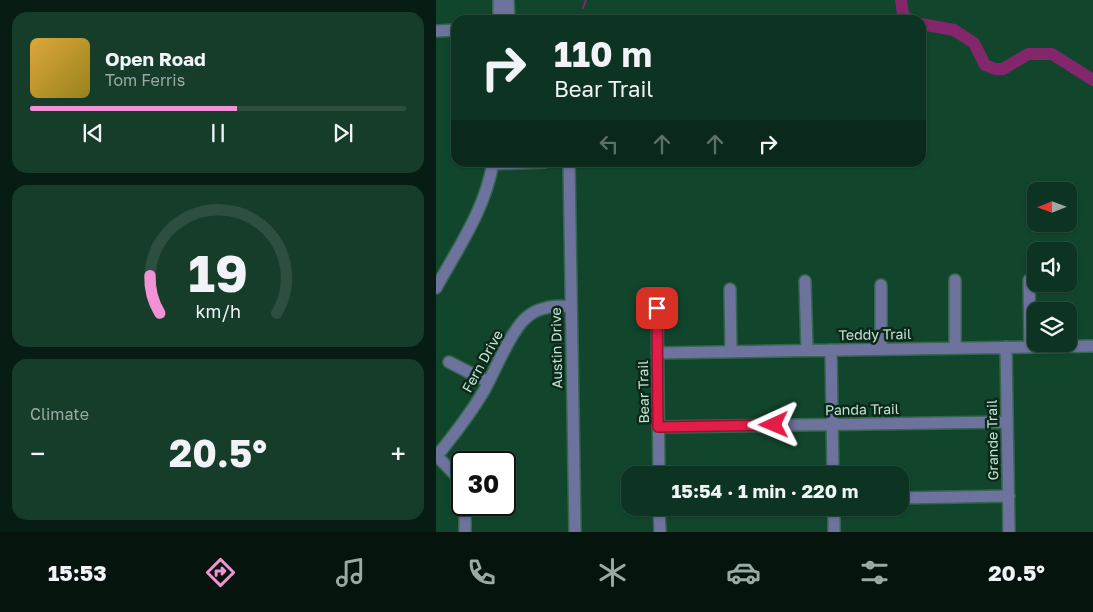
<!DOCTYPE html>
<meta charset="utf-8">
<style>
:root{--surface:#0d3422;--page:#163c2a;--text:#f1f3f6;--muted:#9aaaa5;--line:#2d4f40;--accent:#f391d6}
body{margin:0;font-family:"Golos Text",sans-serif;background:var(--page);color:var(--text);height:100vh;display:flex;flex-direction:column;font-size:19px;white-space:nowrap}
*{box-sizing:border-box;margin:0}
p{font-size:16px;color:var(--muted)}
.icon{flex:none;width:28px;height:28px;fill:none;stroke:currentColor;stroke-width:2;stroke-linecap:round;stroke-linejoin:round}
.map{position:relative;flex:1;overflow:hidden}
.side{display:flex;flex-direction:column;gap:12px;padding:12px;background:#071d13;width:436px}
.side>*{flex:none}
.top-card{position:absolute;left:15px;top:15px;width:475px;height:152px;border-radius:15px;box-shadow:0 1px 4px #0004,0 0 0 1px var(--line);background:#0d3422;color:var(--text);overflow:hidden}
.needle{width:32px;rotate:269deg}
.tools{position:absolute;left:591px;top:182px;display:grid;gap:10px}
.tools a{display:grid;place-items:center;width:50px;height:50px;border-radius:10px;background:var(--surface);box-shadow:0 1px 4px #0004,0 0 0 1px var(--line);font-size:25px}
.speed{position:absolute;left:15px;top:451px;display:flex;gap:10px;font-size:25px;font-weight:700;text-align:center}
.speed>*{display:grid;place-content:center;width:65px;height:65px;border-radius:50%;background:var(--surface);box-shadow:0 1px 4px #0004,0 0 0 1px var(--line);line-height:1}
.speed .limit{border:2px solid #111;border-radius:8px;background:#fff;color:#111}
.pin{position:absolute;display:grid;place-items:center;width:42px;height:42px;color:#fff;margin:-21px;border-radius:10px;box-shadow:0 2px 8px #0006}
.me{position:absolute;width:55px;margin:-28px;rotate:269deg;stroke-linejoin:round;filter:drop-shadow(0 0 4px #0008)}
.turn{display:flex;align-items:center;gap:18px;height:105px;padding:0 20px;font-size:22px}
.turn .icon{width:65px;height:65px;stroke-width:2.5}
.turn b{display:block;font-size:35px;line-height:42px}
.lanes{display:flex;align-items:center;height:48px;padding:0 20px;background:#0003;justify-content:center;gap:25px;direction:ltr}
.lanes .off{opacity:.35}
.big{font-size:38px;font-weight:700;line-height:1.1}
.side .card{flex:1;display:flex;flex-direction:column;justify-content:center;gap:8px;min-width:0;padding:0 18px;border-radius:15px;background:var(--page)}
.side .dial{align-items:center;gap:0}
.dial svg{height:130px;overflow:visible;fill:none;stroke:var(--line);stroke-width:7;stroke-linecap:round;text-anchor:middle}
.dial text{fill:var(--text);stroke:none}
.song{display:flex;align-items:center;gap:15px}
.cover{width:60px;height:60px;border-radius:8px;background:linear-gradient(135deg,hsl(40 70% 55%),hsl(50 70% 35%))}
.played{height:5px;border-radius:2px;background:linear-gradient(90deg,var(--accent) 55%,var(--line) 55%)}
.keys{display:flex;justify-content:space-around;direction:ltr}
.heat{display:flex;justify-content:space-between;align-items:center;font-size:28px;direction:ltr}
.trip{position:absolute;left:185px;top:466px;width:288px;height:50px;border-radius:15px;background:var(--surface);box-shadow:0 1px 4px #0004,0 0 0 1px var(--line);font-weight:700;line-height:50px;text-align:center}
.tabs{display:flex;height:80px;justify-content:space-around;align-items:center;background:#05150e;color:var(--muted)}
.tabs .icon{width:35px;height:35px}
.tabs .selected{color:var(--accent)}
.tabs b{font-size:22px;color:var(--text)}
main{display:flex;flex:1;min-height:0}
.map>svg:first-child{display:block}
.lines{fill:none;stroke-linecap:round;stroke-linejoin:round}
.stream{stroke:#83266c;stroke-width:2}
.river{stroke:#83266c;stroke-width:12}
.minor-casing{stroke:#35664e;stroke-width:14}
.minor{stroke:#6e739e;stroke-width:11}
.route-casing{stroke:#92132f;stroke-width:12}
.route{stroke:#e11d48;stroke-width:9}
.labels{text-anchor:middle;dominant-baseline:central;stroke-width:5;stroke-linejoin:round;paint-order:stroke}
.street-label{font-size:14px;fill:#c3e4d0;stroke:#0c281a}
</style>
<main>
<section class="side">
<div class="card">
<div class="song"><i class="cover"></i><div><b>Open Road</b><p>Tom Ferris</p></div></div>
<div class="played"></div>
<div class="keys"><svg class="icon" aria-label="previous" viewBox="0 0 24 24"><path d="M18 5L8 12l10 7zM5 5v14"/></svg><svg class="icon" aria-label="pause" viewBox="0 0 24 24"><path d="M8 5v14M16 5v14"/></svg><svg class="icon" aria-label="next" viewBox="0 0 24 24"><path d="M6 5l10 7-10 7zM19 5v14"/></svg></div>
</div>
<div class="card dial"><svg viewBox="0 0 100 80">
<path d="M14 69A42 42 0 1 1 86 69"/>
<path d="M14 69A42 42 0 0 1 8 46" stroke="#f391d6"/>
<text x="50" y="56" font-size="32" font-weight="700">19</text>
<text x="50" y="72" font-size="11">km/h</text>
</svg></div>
<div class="card"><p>Climate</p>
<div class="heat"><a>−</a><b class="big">20.5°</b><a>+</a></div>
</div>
</section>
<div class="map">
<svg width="657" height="532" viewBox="0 0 657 532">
<rect width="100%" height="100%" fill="#11462d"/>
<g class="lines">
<!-- stream -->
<path class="stream" d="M147,8L150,0"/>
<!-- river -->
<path class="river" d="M465,0L467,15L474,20
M485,24L518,30L538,43L549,65L559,69H567L592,54H616L657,80"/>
<defs>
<path id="minor" d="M63,0V20
M72,0L73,20
M0,31L20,30
M133,162L139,532
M57,164L109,162
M519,280V348
M593,280L594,346
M369,281L371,350
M0,288C22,248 50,208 57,162
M294,289L295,352
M221,308L223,475
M570,347L573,532
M445,349V285
M395,350L397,475
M221,353L657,346
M13,362L52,382
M222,427L570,422
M1,456L26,482
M0,457C18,435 35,413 49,389C59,370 76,329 91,317C104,306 119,306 135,306
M464,498L573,496
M223,508L224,532
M398,508V532
M29,532V505"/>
</defs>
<!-- minor casing -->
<use href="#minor" class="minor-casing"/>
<!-- minor -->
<use href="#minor" class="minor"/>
</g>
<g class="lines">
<defs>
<path id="route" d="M221,308L222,427L338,425"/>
</defs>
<!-- route casing -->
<use href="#route" class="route-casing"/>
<!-- route -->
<use href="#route" class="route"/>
</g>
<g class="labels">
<!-- street labels -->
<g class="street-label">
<text transform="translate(439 334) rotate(-1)">Teddy Trail</text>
<text transform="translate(120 348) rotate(-91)">Austin Drive</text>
<text transform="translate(46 361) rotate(-61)">Fern Drive</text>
<text transform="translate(207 392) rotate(-91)">Bear Trail</text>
<text transform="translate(426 409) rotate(-1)">Panda Trail</text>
<text transform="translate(556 440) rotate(-91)">Grande Trail</text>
</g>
</g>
</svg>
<div class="tools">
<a><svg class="needle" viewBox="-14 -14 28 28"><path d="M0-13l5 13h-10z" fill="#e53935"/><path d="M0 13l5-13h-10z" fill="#9aaaa5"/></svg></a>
<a><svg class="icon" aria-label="sound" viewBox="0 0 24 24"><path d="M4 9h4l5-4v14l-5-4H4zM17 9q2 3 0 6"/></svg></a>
<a><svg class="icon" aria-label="layers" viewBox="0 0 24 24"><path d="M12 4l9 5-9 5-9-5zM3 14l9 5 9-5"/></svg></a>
</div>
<div class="speed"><div class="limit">30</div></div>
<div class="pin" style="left:221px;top:308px;background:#d93025"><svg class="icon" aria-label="arrive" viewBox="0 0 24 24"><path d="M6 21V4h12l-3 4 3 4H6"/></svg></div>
<svg class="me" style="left:338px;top:425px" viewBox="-20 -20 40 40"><path d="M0-17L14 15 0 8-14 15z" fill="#e11d48" stroke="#fff" stroke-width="4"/></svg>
<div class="trip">15:54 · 1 min · 220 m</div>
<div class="top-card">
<div class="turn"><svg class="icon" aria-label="right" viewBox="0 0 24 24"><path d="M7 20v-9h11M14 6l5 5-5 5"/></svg><div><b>110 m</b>Bear Trail</div></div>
<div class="lanes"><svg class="icon off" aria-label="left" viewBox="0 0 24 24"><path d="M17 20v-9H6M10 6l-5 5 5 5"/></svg><svg class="icon off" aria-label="ahead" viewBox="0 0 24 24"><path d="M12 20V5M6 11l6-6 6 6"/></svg><svg class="icon off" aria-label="ahead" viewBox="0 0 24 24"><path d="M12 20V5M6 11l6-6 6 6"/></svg><svg class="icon" aria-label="right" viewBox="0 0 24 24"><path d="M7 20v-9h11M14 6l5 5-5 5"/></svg></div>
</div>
</div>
</main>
<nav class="tabs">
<b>15:53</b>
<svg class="icon selected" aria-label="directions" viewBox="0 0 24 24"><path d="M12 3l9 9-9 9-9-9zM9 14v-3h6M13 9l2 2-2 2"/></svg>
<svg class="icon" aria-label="music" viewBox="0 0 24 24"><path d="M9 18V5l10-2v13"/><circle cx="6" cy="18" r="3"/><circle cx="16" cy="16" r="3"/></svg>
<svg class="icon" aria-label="phone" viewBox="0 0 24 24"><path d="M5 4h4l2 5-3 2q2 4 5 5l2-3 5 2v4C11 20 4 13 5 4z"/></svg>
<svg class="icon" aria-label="climate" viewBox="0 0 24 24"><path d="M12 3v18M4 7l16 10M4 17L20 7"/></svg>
<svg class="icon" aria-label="car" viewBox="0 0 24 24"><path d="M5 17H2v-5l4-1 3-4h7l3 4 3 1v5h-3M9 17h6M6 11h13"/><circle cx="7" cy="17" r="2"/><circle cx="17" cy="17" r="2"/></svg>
<svg class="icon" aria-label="filters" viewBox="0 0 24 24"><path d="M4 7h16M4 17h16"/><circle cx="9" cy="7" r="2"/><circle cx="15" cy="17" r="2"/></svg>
<b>20.5°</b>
</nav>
